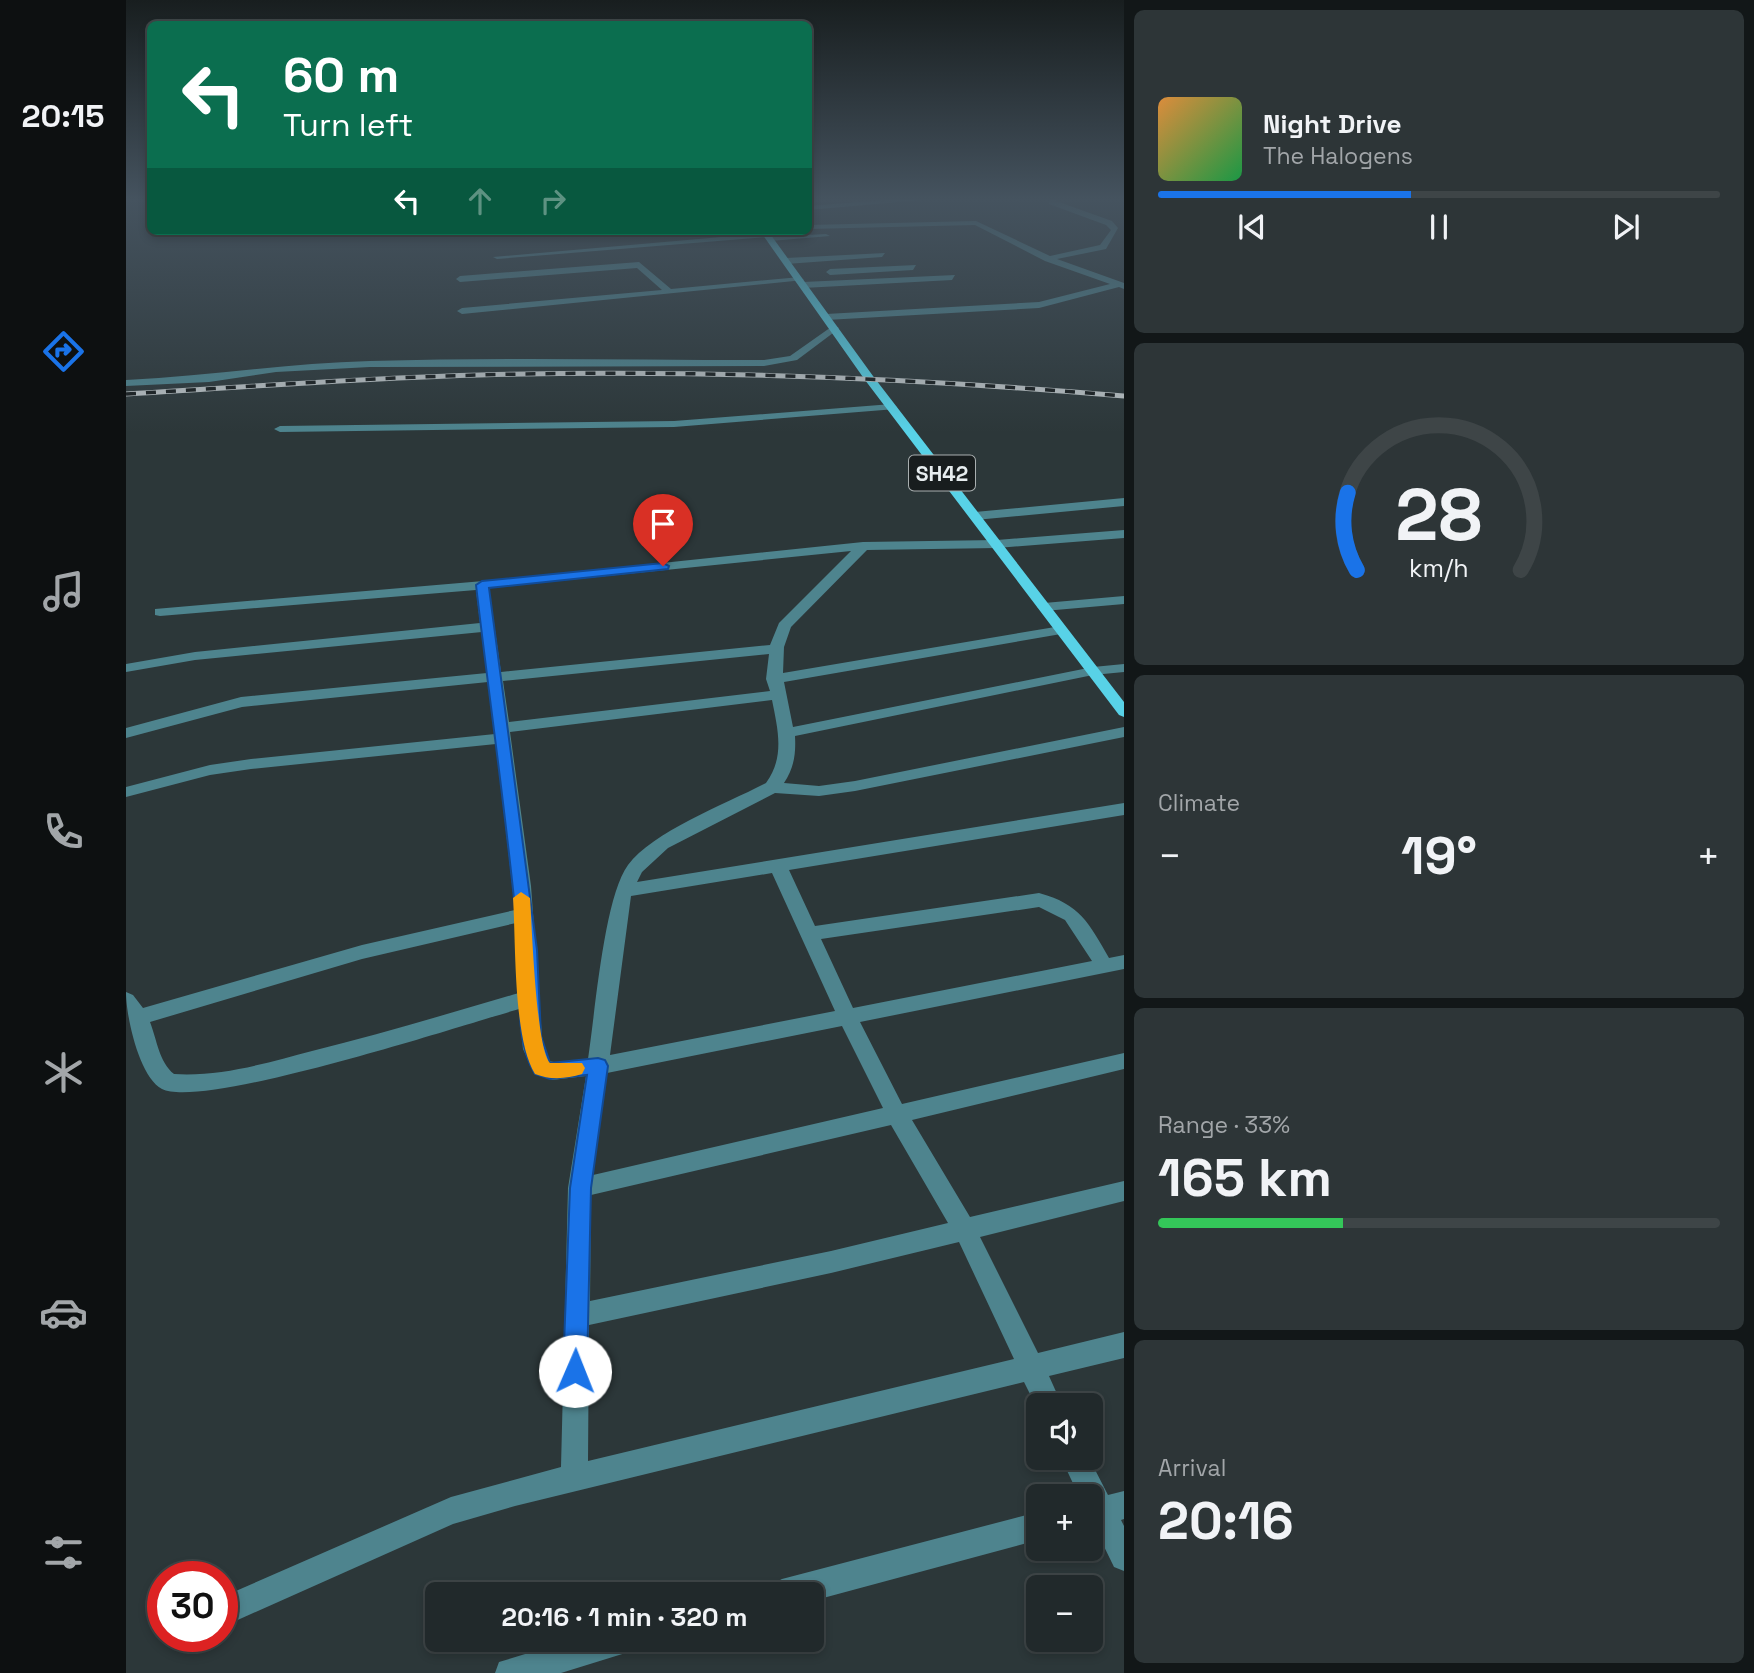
<!DOCTYPE html>
<meta charset="utf-8">
<style>
:root{--surface:#21292b;--page:#2d3537;--text:#f1f3f6;--muted:#a2a6a9;--line:#3e4547;--accent:#1a73e8}
body{margin:0;font-family:"Space Grotesk",sans-serif;background:var(--page);color:var(--text);height:100vh;display:flex;flex-direction:column;font-size:26px;white-space:nowrap}
*{box-sizing:border-box;margin:0}
p{font-size:23px;color:var(--muted)}
.icon{flex:none;width:38px;height:38px;fill:none;stroke:currentColor;stroke-width:2;stroke-linecap:round;stroke-linejoin:round}
.map{position:relative;flex:1;overflow:hidden}
.sheet{display:flex;flex-direction:column;gap:10px;padding:10px;background:#121718;width:630px}
.sheet>*{flex:none}
.top-card{position:absolute;left:21px;top:21px;width:665px;height:214px;border-radius:10px;box-shadow:0 4px 10px #0003,0 0 0 2px var(--line);background:#0b6e4f;color:#fff;overflow:hidden}
.tools{position:absolute;left:900px;top:1393px;display:grid;gap:14px}
.tools a{display:grid;place-items:center;width:77px;height:77px;border-radius:10px;background:var(--surface);box-shadow:0 4px 10px #0003,0 0 0 2px var(--line);font-size:35px}
.speed{position:absolute;left:21px;top:1561px;display:flex;gap:14px;font-size:35px;font-weight:700;text-align:center}
.speed>*{display:grid;place-content:center;width:91px;height:91px;border-radius:50%;background:var(--surface);box-shadow:0 4px 10px #0003,0 0 0 2px var(--line);line-height:1}
.speed .limit{border:10px solid #d22;background:#fff;color:#111}
.pin{position:absolute;display:grid;place-items:center;width:60px;height:60px;color:#fff;margin:-72px -30px;border-radius:50% 50% 50% 0;rotate:-45deg;box-shadow:0 0 7px #0007}
.pin .icon{rotate:45deg}
.me{position:absolute;width:77px;margin:-38px;rotate:1deg;stroke-linejoin:round;filter:drop-shadow(0 0 5px #0008)}
.turn{display:flex;align-items:center;gap:24px;height:147px;padding:0 21px;font-size:32px}
.turn .icon{width:91px;height:91px;stroke-width:2.5}
.turn b{display:block;font-size:49px;line-height:60px}
.lanes{display:flex;align-items:center;height:66px;padding:0 21px;background:#0003;justify-content:center;gap:35px;direction:ltr}
.lanes .off{opacity:.35}
.big{font-size:52px;font-weight:600;line-height:1.1}
.sheet .tile{flex:1;display:flex;flex-direction:column;justify-content:center;gap:10px;min-width:0;padding:0 24px;border-radius:10px;background:var(--page)}
.sheet .dial{align-items:center;gap:0}
.dial svg{height:182px;overflow:visible;fill:none;stroke:var(--line);stroke-width:7;stroke-linecap:round;text-anchor:middle}
.dial text{fill:var(--text);stroke:none}
.song{display:flex;align-items:center;gap:21px}
.cover{width:84px;height:84px;border-radius:10px;background:linear-gradient(135deg,hsl(30 70% 55%),hsl(140 70% 35%))}
.played{height:7px;border-radius:4px;background:linear-gradient(90deg,var(--accent) 45%,var(--line) 45%)}
.keys{display:flex;justify-content:space-around;direction:ltr}
.heat{display:flex;justify-content:space-between;align-items:center;font-size:38px;direction:ltr}
.charge{height:10px;border-radius:5px;background:linear-gradient(90deg,#34c759 33%,var(--line) 0)}
.trip{position:absolute;left:299px;top:1582px;width:399px;height:70px;border-radius:10px;background:var(--surface);box-shadow:0 4px 10px #0003,0 0 0 2px var(--line);font-weight:600;line-height:70px;text-align:center}
main{display:flex;flex:1;min-height:0}
.tabs{display:flex;flex-direction:column;width:126px;justify-content:space-around;align-items:center;background:#0d1011;color:var(--muted)}
.tabs .icon{width:49px;height:49px}
.tabs .on{color:var(--accent)}
.tabs b{font-size:32px;color:var(--text)}
.map>svg:first-child{display:block}
.lines{fill:none;stroke-linecap:round;stroke-linejoin:round}
.minor{fill:#4e848e;fill-rule:evenodd}
.major{fill:#58d2e7;fill-rule:evenodd}
.rail-casing{stroke:#bcc3c5;stroke-width:5}
.rail{stroke:#181d1e;stroke-width:3.5;stroke-dasharray:10;stroke-linecap:butt}
.route{fill:#1a73e8;stroke:#114b97;stroke-width:2}
.slow{fill:#f59e0b}
.labels{text-anchor:middle;dominant-baseline:central;stroke-width:7;stroke-linejoin:round;paint-order:stroke}
.shield{fill:#181d1e;stroke:#a9afb0;stroke-width:2}
.shield-label{font-size:21px;font-weight:bold;fill:#e7edef}
</style>
<main>
<nav class="tabs">
<b>20:15</b>
<svg class="icon on" aria-label="directions" viewBox="0 0 24 24"><path d="M12 3l9 9-9 9-9-9zM9 14v-3h6M13 9l2 2-2 2"/></svg>
<svg class="icon" aria-label="music" viewBox="0 0 24 24"><path d="M9 18V5l10-2v13"/><circle cx="6" cy="18" r="3"/><circle cx="16" cy="16" r="3"/></svg>
<svg class="icon" aria-label="phone" viewBox="0 0 24 24"><path d="M5 4h4l2 5-3 2q2 4 5 5l2-3 5 2v4C11 20 4 13 5 4z"/></svg>
<svg class="icon" aria-label="climate" viewBox="0 0 24 24"><path d="M12 3v18M4 7l16 10M4 17L20 7"/></svg>
<svg class="icon" aria-label="car" viewBox="0 0 24 24"><path d="M5 17H2v-5l4-1 3-4h7l3 4 3 1v5h-3M9 17h6M6 11h13"/><circle cx="7" cy="17" r="2"/><circle cx="17" cy="17" r="2"/></svg>
<svg class="icon" aria-label="filters" viewBox="0 0 24 24"><path d="M4 7h16M4 17h16"/><circle cx="9" cy="7" r="2"/><circle cx="15" cy="17" r="2"/></svg>
</nav>
<div class="map">
<svg width="998" height="1673" viewBox="0 0 998 1673">
<rect width="100%" height="100%" fill="#2c3739"/>
<g class="lines">
<!-- minor -->
<path class="minor" d="M772,199H807L682,210V206Z
M924,199H932L930,201L986,221L992,228L980,249L931,259L998,283V289L993,287L913,308L700,320L695,317L700,314L913,302L984,284L919,261L849,225L682,229V225L850,221L924,256L974,245L985,230L980,225L923,204Z
M641,233L644,237L700,234L704,236L644,241L641,237L371,259L367,257Z
M759,253L756,257L660,264L656,261L660,258Z
M513,262L545,289L674,277L678,280L336,314L331,311L336,308L536,290L511,268L334,282L330,279L334,276Z
M790,265L787,270L704,275L700,272L704,269Z
M829,275L826,280L677,288L673,285L677,282Z
M708,325L713,328L711,330L671,360L638,366L244,367L150,372L83,382L0,386V380C82,376 162,363 244,361C375,357 507,360 638,360L664,356Z
M766,404L771,407L770,409L548,427L154,432L148,429L154,426L548,421Z
M998,498V506L849,520L843,516L849,512Z
M998,530V538L871,548L741,550L665,627L658,647L657,673L935,626L942,630L935,634L658,682L667,727L967,667L998,664V672L967,675L669,736C670,754 668,768 658,783L693,786L729,781L998,727V737L729,791L693,796L649,793L542,848L516,872L511,882L998,803V815L663,870L689,926L913,893C954,904 963,923 983,958L998,955V969L734,1022L776,1104L998,1053V1069L786,1120L844,1217L998,1181V1201L854,1237L912,1353L998,1332V1358L923,1376L936,1405H912V1410L898,1382L389,1506L327,1524L96,1627V1597L325,1497L435,1467L442,1188L460,1076L426,1080L408,1073L397,1049L393,1009C337,1025 77,1110 36,1089C13,1077 0,1016 0,992L7,995L17,1008L236,945L389,910L370,744L125,769L84,775L0,797V787L84,765L125,759L369,734L362,682L116,707L0,738V728L115,697L361,673L356,632L69,660L0,672V664L69,652L354,623L350,590L34,616L29,615V609L403,577L737,542L871,540ZM725,551L653,623L644,645L375,672L363,588ZM643,654L640,679L644,691L383,722L377,681ZM646,700C652,730 659,757 640,783C602,803 526,832 502,865C478,897 469,1014 462,1059L434,1063L422,1061L416,1037L405,886L384,732ZM646,873L709,1011L484,1055L505,896ZM913,907L939,920L966,961L727,1008L695,939ZM390,923L393,993C324,1013 255,1034 186,1051C141,1063 94,1077 48,1074C33,1062 31,1040 24,1022L236,959ZM716,1026L757,1108L467,1175L481,1073ZM765,1125L822,1223L705,1251L464,1301L465,1195ZM833,1242L888,1359L462,1461L463,1325L705,1273Z
M998,596V604L918,611L911,607L918,603Z
M935,1458H963L982,1495L998,1491V1519L995,1520L998,1526V1571L988,1567L968,1526L964,1527V1496H953Z
M912,1512V1540L686,1601V1594H641L646,1584L656,1579Z
M445,1640H510L506,1651L435,1673H369L373,1662Z"/>
<!-- major -->
<path class="major" d="M634,231H642L747,376L998,702V717L993,715L739,380Z"/>
<defs>
<path id="rail" d="M0,394C118,387 236,378 354,375C569,369 784,378 998,396"/>
</defs>
<!-- rail casing -->
<use href="#rail" class="rail-casing"/>
<!-- rail -->
<use href="#rail" class="rail"/>
</g>
<!-- sky -->
<linearGradient id="sky" x2="0" y2="1"><stop stop-color="#181e1f"/><stop offset="0.46" stop-color="#45535f"/><stop offset="1" stop-color="#45535f" stop-opacity="0"/></linearGradient>
<rect width="998" height="433" fill="url(#sky)"/>
<!-- route -->
<path class="route" d="M537,563L543,566L542,569L363,588L411,950L415,1036L424,1063L472,1058L479,1060L482,1066L465,1188L461,1371L457,1380L449,1383L441,1380L437,1371L444,1188L461,1075L424,1079L409,1074C387,1039 396,988 393,949C382,827 364,706 350,585L356,581Z"/>
<!-- slow -->
<path class="slow" d="M395,892L404,898C406,926 410,1049 424,1063H456L459,1068L456,1074C440,1079 424,1080 409,1074C387,1039 390,942 387,898Z"/>
<g class="labels">
<!-- shield labels -->
<rect class="shield" x="783" y="455.5" width="66" height="35" rx="5"/>
<g class="shield-label">
<text x="816" y="473">SH42</text>
</g>
</g>
</svg>
<div class="tools">
<a><svg class="icon" aria-label="sound" viewBox="0 0 24 24"><path d="M4 9h4l5-4v14l-5-4H4zM17 9q2 3 0 6"/></svg></a>
<a>+</a>
<a>−</a>
</div>
<div class="speed"><div class="limit">30</div></div>
<div class="pin" style="left:537px;top:566px;background:#d93025"><svg class="icon" aria-label="arrive" viewBox="0 0 24 24"><path d="M6 21V4h12l-3 4 3 4H6"/></svg></div>
<svg class="me" style="left:449px;top:1371px" viewBox="-20 -20 40 40"><circle r="19" fill="#fff"/><path d="M0-13L10 11 0 6-10 11z" fill="#1a73e8"/></svg>
<div class="trip">20:16 · 1 min · 320 m</div>
<div class="top-card">
<div class="turn"><svg class="icon" aria-label="left" viewBox="0 0 24 24"><path d="M17 20v-9H6M10 6l-5 5 5 5"/></svg><div><b>60 m</b>Turn left</div></div>
<div class="lanes"><svg class="icon" aria-label="left" viewBox="0 0 24 24"><path d="M17 20v-9H6M10 6l-5 5 5 5"/></svg><svg class="icon off" aria-label="ahead" viewBox="0 0 24 24"><path d="M12 20V5M6 11l6-6 6 6"/></svg><svg class="icon off" aria-label="right" viewBox="0 0 24 24"><path d="M7 20v-9h11M14 6l5 5-5 5"/></svg></div>
</div>
</div>
<section class="sheet">
<div class="tile">
<div class="song"><i class="cover"></i><div><b>Night Drive</b><p>The Halogens</p></div></div>
<div class="played"></div>
<div class="keys"><svg class="icon" aria-label="previous" viewBox="0 0 24 24"><path d="M18 5L8 12l10 7zM5 5v14"/></svg><svg class="icon" aria-label="pause" viewBox="0 0 24 24"><path d="M8 5v14M16 5v14"/></svg><svg class="icon" aria-label="next" viewBox="0 0 24 24"><path d="M6 5l10 7-10 7zM19 5v14"/></svg></div>
</div>
<div class="tile dial"><svg viewBox="0 0 100 80">
<path d="M14 69A42 42 0 1 1 86 69"/>
<path d="M14 69A42 42 0 0 1 10 35" stroke="#1a73e8"/>
<text x="50" y="56" font-size="32" font-weight="700">28</text>
<text x="50" y="72" font-size="11">km/h</text>
</svg></div>
<div class="tile"><p>Climate</p>
<div class="heat"><a>−</a><b class="big">19°</b><a>+</a></div>
</div>
<div class="tile"><p>Range · 33%</p><b class="big">165 km</b><div class="charge"></div></div>
<div class="tile"><p>Arrival</p><b class="big">20:16</b></div>
</section>
</main>
